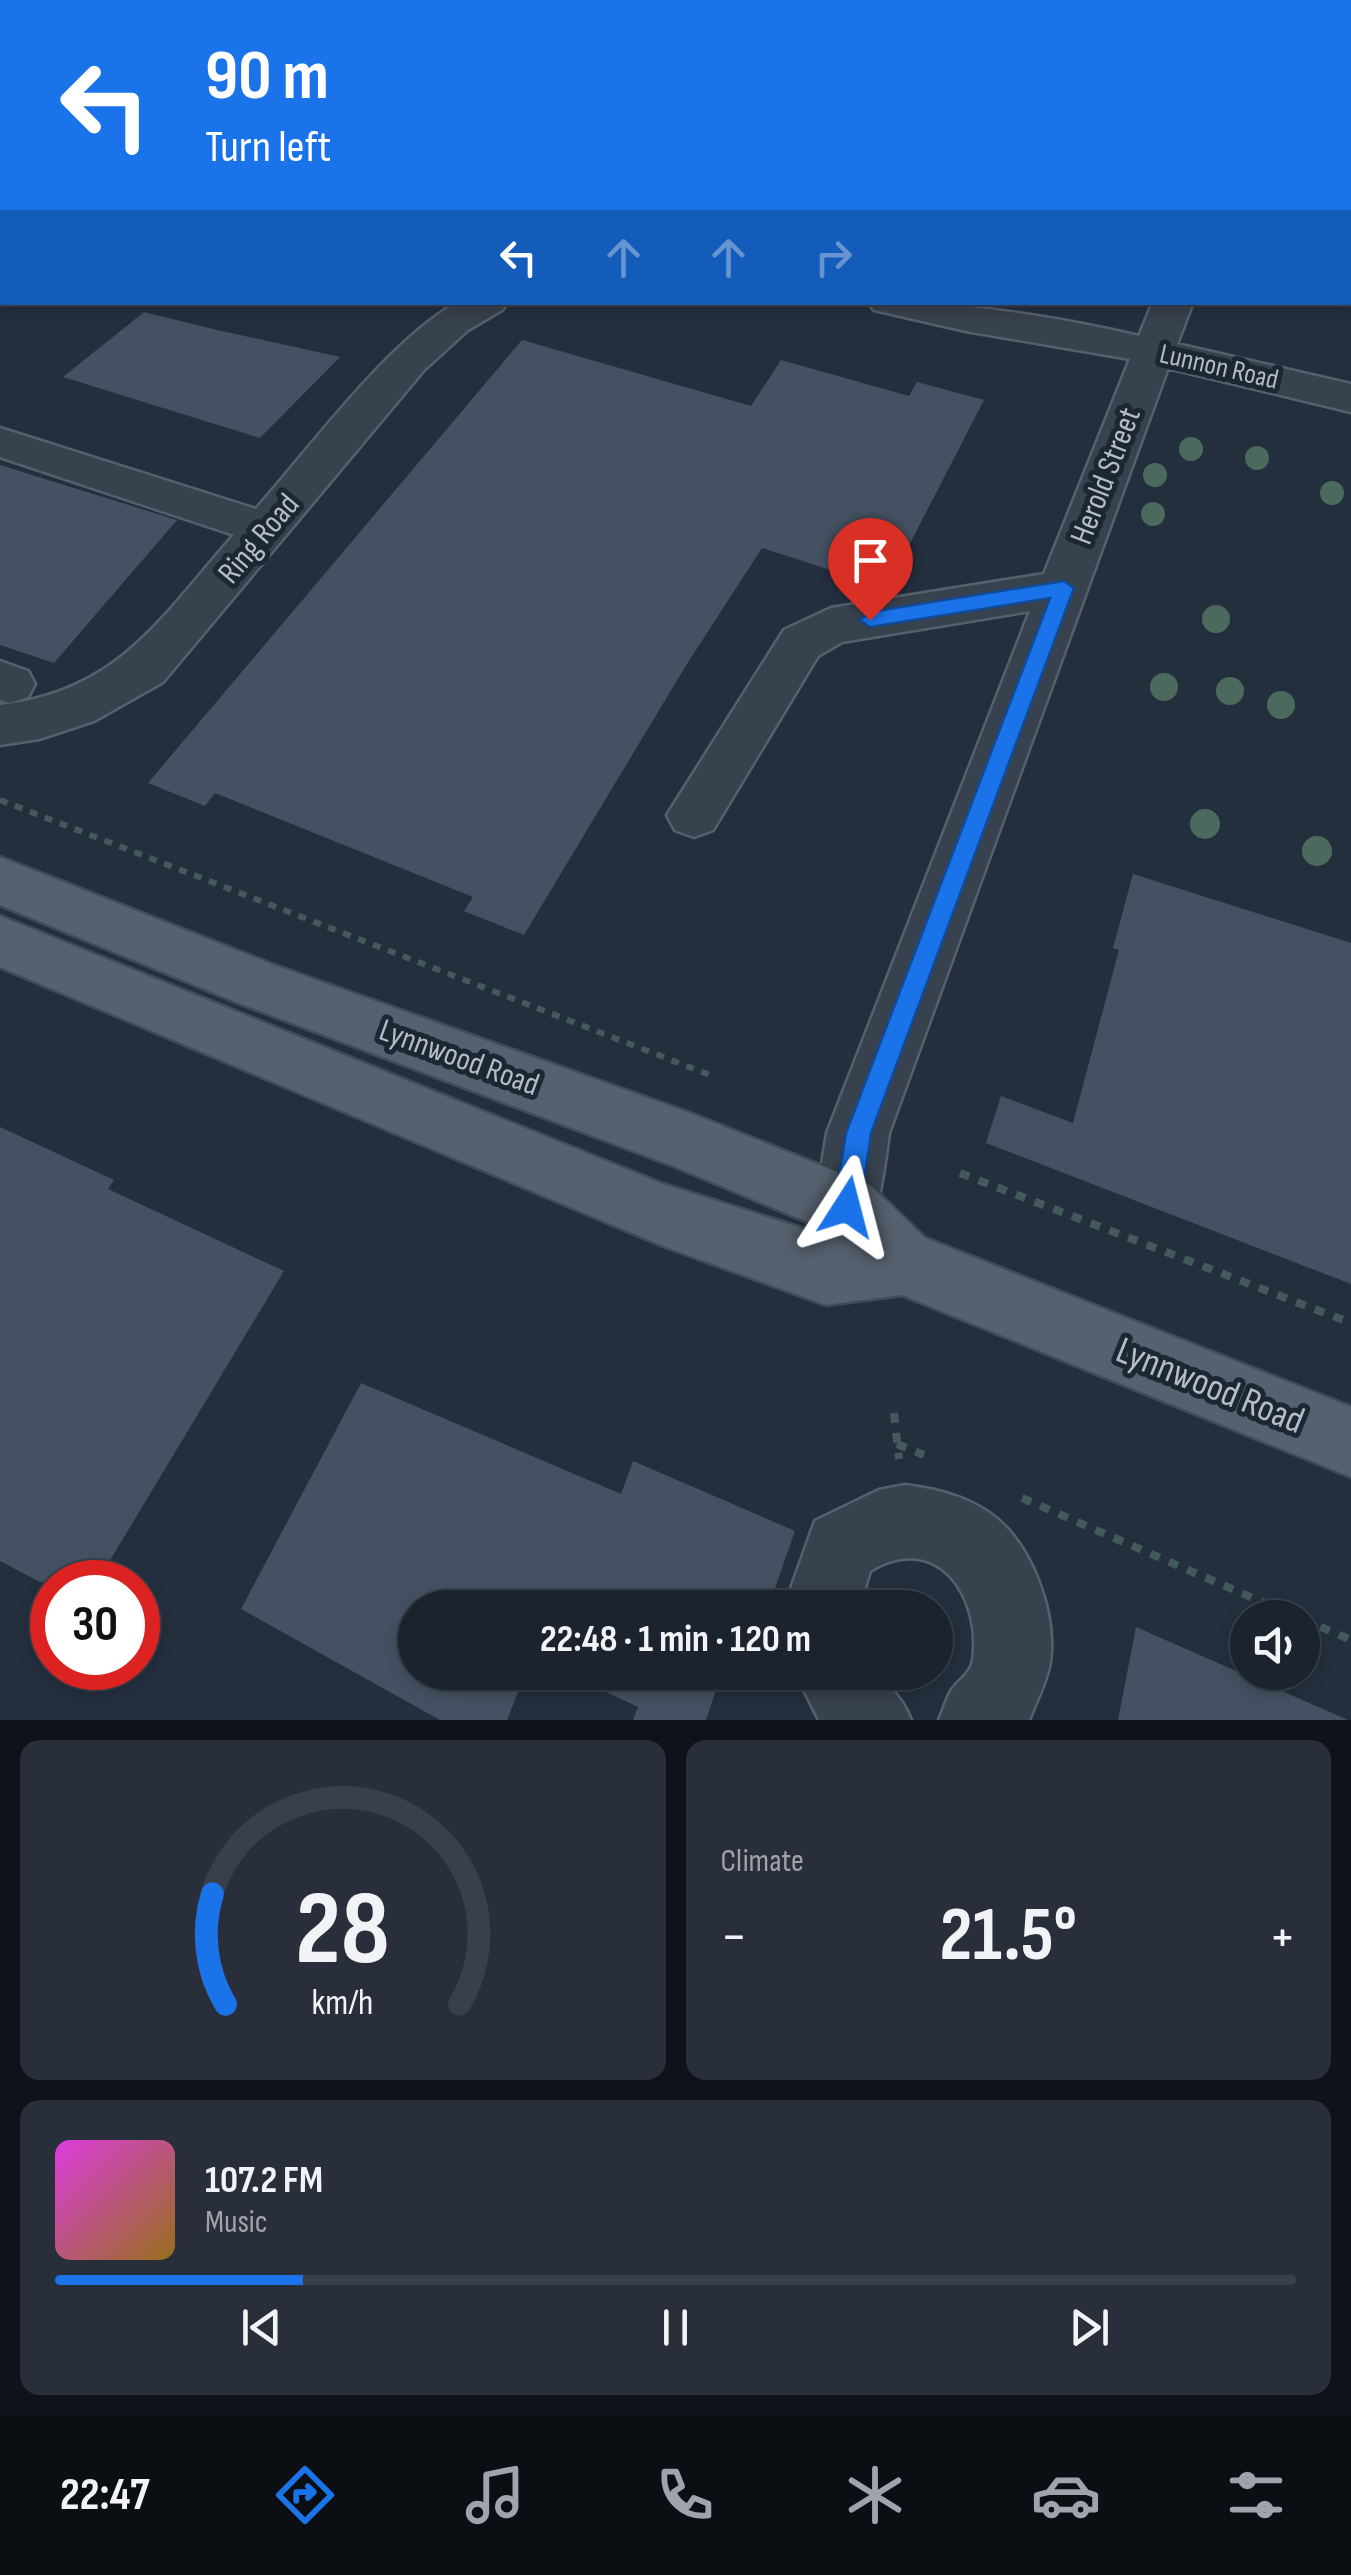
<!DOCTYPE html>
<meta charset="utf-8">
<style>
:root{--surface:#1b232e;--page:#282f3a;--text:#f1f3f6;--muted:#a0a4aa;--line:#39404a;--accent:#1a73e8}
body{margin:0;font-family:"Sofia Sans Condensed",sans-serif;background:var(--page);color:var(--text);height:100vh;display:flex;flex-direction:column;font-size:38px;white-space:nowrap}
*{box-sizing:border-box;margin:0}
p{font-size:32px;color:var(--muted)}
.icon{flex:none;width:55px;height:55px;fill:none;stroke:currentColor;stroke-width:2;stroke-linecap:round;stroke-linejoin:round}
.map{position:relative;height:1720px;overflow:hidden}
.sheet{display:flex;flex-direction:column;gap:20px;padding:20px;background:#0f1319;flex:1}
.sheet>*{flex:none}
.top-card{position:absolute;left:0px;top:0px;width:1352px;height:305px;box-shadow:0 5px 15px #0003,0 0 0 2px var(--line);background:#1a73e8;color:#fff;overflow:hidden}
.tools{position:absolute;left:1230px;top:1600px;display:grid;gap:20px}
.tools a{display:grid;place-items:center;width:90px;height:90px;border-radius:50%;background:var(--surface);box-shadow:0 5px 15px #0003,0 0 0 2px var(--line);font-size:50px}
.speed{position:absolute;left:30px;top:1560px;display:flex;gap:20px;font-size:50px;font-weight:700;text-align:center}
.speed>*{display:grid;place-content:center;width:130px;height:130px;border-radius:50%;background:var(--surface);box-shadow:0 5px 15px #0003,0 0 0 2px var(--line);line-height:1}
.speed .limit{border:15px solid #d22;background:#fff;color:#111}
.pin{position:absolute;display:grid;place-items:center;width:85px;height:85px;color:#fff;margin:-102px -42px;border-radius:50% 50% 50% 0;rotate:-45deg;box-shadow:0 0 10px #0007}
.pin .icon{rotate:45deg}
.me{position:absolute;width:110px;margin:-55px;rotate:9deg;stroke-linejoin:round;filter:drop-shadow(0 0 8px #0008)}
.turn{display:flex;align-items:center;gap:35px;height:210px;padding:0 40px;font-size:45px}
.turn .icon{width:130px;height:130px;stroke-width:2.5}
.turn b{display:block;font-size:70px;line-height:85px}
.lanes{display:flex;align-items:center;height:95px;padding:0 40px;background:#0003;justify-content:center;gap:50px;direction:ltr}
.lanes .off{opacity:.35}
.big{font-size:75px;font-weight:700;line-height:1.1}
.sheet .card{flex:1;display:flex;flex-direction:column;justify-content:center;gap:15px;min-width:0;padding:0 35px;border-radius:20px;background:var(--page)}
.sheet .dial{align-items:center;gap:0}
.dial svg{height:260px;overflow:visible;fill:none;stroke:var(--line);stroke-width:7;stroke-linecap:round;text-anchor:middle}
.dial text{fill:var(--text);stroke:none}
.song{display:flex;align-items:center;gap:30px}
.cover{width:120px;height:120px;border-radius:15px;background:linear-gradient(135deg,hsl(300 70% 55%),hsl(40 70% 35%))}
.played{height:10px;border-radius:5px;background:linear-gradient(90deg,var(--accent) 20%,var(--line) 20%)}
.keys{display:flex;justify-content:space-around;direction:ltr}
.heat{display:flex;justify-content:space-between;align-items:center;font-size:55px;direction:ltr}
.sheet .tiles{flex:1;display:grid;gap:20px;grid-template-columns:1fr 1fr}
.card:last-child{grid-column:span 2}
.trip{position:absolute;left:398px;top:1590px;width:555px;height:100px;border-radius:50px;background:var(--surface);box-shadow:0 5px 15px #0003,0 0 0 2px var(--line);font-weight:700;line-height:100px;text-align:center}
.tabs{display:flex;height:160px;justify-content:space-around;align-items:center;background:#0b0e12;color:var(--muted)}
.tabs .icon{width:70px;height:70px}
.tabs .on{color:var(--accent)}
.tabs b{font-size:45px;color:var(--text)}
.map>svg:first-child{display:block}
.building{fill:#455162}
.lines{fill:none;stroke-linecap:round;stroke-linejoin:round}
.minor-casing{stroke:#565f6c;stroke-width:5}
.major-casing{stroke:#414a57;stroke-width:5}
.path-far1{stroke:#44595c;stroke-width:6;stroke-dasharray:8 8;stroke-linecap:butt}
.path{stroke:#44595c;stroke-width:8;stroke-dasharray:10 10;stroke-linecap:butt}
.minor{fill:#38414e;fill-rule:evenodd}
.major{fill:#56606e;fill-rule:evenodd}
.tree{fill:#4b6a5d}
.route{fill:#1a73e8;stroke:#114b97;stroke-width:2.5}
.labels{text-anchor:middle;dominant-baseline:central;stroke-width:10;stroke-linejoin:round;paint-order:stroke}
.far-street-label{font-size:28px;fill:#b4bcc9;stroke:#1d2633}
.street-label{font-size:32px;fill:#b4bcc9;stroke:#1d2633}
.near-street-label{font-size:38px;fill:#b4bcc9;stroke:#1d2633}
</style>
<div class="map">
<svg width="1351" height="1720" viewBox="0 0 1351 1720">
<rect width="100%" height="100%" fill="#242f3e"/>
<!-- building -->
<path class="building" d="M144,312L217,330L340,357L260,438L63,377Z
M522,340L751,406L781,360L909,396L917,382L984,400L887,588L762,548L685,667L524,935L464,911L473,897L215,793L205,806L148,783Z
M0,465L177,520L54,663L0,645Z
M1133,874L1351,943V1284L986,1143L1001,1096L1073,1123L1119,950L1113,948Z
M0,1127L114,1180L108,1189L284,1271L97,1582H40L0,1561Z
M361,1383L621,1494L633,1461L795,1531L768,1608H415V1672H526L507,1720H440L241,1609Z
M1136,1627L1348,1720H1118Z
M563,1672H722L706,1720H633L638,1707Z"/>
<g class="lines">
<defs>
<path id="minor" d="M458,302H508L502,310L468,330L424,370L163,682L94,721L39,739L0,745V705C119,692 161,617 234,535L0,457V428L256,509C311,447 388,341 458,302Z
M868,302C960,302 1050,315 1139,336L1153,302H1193L1177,344L1351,384V412L1168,368L889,1133C883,1182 875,1227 856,1273L833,1282L810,1273L800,1250L815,1207L827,1133L1030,611L842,642L818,656L713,830L694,837L675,830L667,815L784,630L831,608L1044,574L1130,359L966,331L874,310Z
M0,661L28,671L35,684L28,697L10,703L0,700Z
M905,1485C936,1489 966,1496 992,1515C1032,1544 1057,1614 1050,1662C1047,1681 1036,1702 1029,1720H939C943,1711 946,1700 951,1691C958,1680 971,1674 973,1660C982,1596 937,1530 870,1571L859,1608H784L815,1521L879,1490Z
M795,1672H879C892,1692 902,1697 911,1720H819Z"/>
<path id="major" d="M0,857L274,965L690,1113L870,1185L925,1238L1351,1407V1477L902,1295L826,1305L663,1246L0,967V916L663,1184L833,1238L824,1229L676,1167L236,1002L0,905Z"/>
</defs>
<!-- minor casing -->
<use href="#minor" class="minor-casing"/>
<!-- major casing -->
<use href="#major" class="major-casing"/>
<!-- path-far1 -->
<path class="path-far1" d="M0,800L715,1077"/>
<!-- path -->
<path class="path" d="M960,1173L1351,1323
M894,1413L899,1459
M897,1444L924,1455
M1022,1498L1299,1618
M1302,1619L1351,1640"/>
<!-- minor -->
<use href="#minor" class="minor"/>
<!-- major -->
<use href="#major" class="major"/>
</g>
<!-- trees -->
<g class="tree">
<circle cx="1191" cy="449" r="12"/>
<circle cx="1257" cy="458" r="12"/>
<circle cx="1155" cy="475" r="12"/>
<circle cx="1332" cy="493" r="12"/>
<circle cx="1153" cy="514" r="12"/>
<circle cx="1216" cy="619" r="14"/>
<circle cx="1164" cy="687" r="14"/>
<circle cx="1230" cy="691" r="14"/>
<circle cx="1281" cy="705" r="14"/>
<circle cx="1205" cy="824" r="15"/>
<circle cx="1317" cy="851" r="15"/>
</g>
<!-- route -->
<path class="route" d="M1064,581L1074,588L871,1133L860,1207L856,1216L847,1220L838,1216L834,1207L846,1133L1050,598L870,627L860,620L870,612Z"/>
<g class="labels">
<!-- far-street labels -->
<g class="far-street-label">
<text transform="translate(1219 367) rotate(13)">Lunnon Road</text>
</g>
<!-- street labels -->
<g class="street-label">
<text transform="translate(1106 476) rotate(-69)">Herold Street</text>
<text transform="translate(259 539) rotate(-50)">Ring Road</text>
<text transform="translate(459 1058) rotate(20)">Lynnwood Road</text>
</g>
<!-- near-street labels -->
<g class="near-street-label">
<text transform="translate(1210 1386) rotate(22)">Lynnwood Road</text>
</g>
</g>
</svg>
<div class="tools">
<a><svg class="icon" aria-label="sound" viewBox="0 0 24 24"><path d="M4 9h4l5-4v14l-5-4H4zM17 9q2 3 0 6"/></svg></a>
</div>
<div class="speed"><div class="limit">30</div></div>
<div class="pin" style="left:870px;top:620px;background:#d93025"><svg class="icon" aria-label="arrive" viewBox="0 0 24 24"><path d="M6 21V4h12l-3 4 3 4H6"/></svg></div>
<svg class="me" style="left:847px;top:1207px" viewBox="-20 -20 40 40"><path d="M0-17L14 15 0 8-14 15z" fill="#1a73e8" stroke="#fff" stroke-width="4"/></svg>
<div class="trip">22:48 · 1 min · 120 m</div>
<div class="top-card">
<div class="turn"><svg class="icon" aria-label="left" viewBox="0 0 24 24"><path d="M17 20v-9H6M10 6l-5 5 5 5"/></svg><div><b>90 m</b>Turn left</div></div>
<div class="lanes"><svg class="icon" aria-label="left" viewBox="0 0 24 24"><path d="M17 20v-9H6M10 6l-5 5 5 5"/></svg><svg class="icon off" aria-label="ahead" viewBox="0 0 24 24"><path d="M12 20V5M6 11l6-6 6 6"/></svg><svg class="icon off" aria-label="ahead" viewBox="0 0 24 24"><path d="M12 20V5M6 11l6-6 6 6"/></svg><svg class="icon off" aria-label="right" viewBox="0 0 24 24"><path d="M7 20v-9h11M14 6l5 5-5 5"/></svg></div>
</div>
</div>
<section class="sheet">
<div class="tiles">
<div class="card dial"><svg viewBox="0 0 100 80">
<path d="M14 69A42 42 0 1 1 86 69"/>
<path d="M14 69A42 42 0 0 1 10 35" stroke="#1a73e8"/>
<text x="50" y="56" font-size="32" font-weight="700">28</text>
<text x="50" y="72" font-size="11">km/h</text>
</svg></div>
<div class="card"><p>Climate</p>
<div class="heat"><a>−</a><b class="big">21.5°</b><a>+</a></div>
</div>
<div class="card">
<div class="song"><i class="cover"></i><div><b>107.2 FM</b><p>Music</p></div></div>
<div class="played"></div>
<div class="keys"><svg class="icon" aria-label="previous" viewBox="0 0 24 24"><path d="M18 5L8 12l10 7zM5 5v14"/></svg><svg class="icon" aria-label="pause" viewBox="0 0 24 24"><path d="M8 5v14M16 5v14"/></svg><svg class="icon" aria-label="next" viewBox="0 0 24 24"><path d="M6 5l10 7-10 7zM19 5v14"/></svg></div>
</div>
</div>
</section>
<nav class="tabs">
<b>22:47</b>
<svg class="icon on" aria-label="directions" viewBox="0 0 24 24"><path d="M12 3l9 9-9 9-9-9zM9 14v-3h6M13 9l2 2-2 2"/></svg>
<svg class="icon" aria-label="music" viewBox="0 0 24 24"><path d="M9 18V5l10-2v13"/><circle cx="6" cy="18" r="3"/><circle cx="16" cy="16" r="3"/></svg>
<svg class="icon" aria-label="phone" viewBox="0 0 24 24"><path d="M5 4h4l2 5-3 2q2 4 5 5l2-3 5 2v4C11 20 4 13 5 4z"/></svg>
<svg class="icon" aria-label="climate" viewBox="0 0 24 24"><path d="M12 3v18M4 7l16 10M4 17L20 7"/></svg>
<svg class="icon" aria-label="car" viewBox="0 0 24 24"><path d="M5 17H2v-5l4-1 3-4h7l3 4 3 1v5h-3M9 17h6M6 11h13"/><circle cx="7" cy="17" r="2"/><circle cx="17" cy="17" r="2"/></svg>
<svg class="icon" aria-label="filters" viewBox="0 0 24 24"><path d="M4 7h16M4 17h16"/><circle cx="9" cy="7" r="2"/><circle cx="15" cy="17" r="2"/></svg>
</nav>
